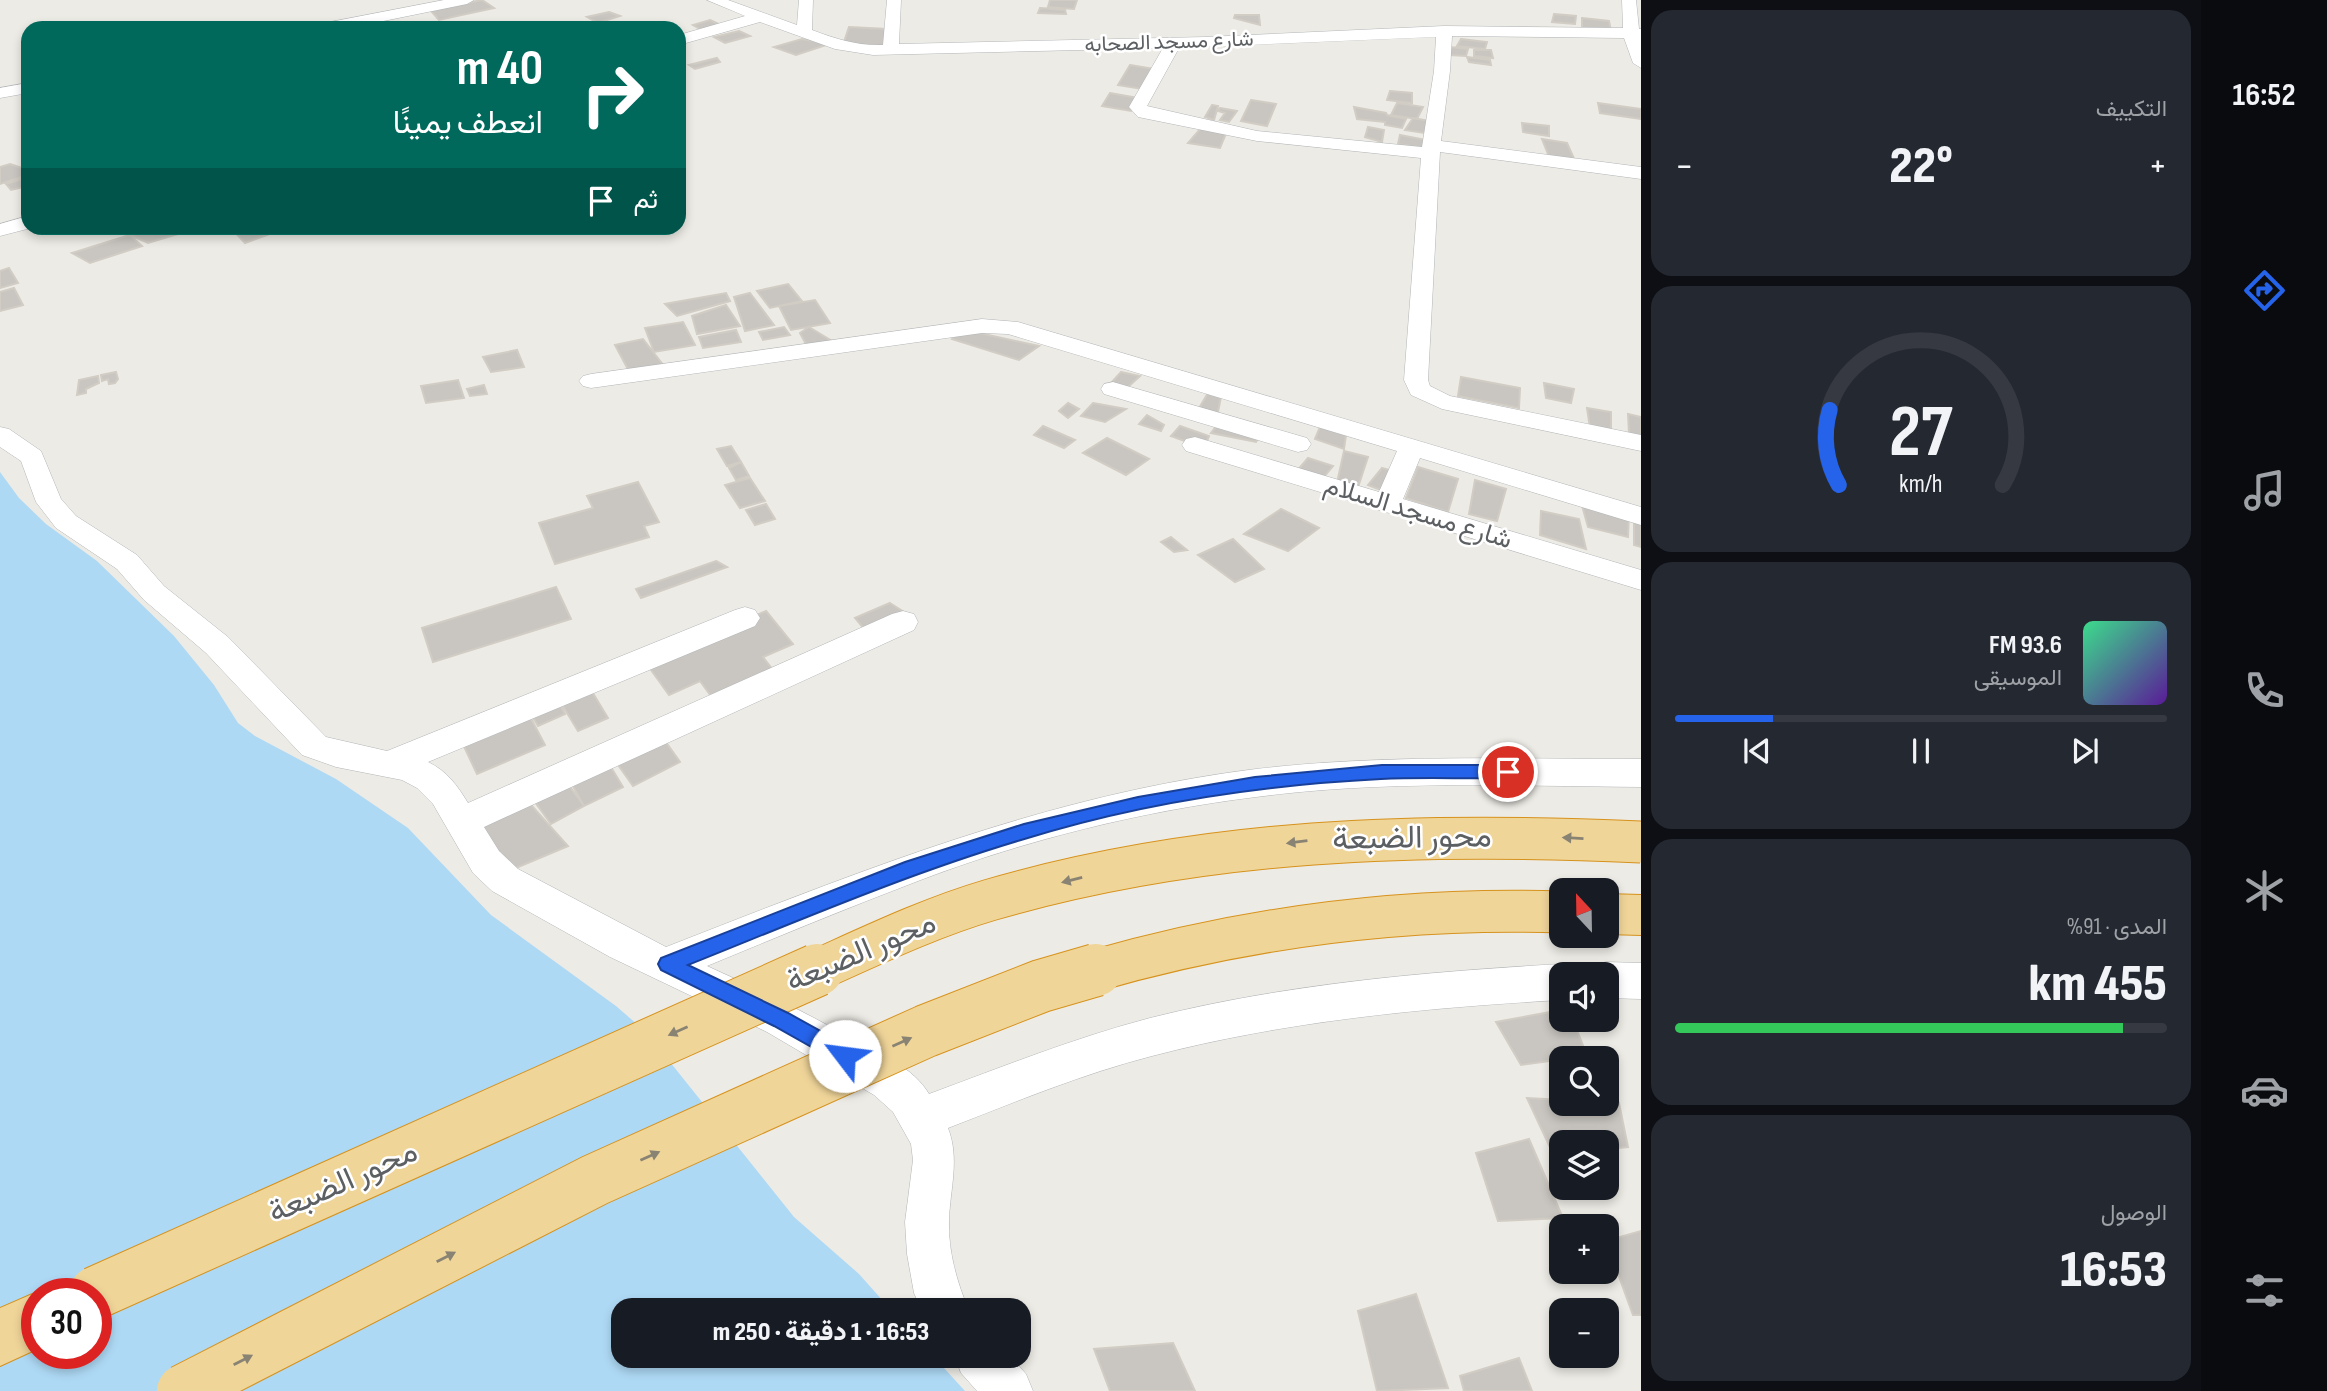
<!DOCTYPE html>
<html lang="ar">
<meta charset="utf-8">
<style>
:root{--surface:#171b24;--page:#242831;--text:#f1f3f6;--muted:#9ea1a6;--line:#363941;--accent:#2563eb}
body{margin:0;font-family:"Sofia Sans Condensed",Vazirmatn,sans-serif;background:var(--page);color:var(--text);direction:rtl;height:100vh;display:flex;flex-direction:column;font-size:26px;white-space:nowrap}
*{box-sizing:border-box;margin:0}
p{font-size:23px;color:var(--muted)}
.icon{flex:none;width:38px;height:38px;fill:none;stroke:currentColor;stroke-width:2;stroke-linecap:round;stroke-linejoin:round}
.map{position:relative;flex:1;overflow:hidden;direction:ltr}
.side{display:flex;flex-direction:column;gap:10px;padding:10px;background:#0d0f14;width:560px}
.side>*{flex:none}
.guide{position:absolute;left:21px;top:21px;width:665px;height:214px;border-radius:21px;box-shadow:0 4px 10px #0003;direction:rtl;background:#00695c;color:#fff;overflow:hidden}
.needle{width:46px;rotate:338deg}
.buttons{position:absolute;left:1549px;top:878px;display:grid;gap:14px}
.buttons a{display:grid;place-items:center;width:70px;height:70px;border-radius:14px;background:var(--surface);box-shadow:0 4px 10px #0003;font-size:35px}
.speed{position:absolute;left:21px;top:1278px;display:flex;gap:14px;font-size:35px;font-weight:700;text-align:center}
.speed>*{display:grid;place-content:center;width:91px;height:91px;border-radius:50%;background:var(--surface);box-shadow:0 4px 10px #0003;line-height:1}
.speed .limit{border:10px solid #d22;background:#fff;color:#111}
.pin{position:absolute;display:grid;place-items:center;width:60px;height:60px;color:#fff;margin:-30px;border:4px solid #fff;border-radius:50%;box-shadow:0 2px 7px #0007}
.me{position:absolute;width:77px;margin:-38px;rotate:300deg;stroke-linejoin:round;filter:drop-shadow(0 0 5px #0008)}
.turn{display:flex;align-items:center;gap:24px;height:147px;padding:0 28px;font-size:32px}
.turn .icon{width:91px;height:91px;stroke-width:2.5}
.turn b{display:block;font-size:49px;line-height:60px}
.then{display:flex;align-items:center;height:66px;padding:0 28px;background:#0003;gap:14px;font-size:26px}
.big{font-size:52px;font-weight:800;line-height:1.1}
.side .card{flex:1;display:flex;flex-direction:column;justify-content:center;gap:10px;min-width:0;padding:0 24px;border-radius:21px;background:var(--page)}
.side .dial{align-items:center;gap:0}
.dial svg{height:182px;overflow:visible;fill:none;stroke:var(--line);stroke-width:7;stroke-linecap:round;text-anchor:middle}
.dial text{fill:var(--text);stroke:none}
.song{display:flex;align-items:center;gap:21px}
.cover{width:84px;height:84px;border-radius:10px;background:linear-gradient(135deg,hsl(150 70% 55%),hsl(270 70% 35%))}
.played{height:7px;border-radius:4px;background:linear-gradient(90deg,var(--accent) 20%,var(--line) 20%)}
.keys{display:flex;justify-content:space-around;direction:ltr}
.heat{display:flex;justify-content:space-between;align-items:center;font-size:38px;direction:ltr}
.charge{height:10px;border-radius:5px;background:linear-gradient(90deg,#34c759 91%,var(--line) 0)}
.trip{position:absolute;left:611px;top:1298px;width:420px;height:70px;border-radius:21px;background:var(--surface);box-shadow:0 4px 10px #0003;font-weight:800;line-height:70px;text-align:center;direction:rtl}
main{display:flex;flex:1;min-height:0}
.tab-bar{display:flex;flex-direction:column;width:126px;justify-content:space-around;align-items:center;background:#090b0e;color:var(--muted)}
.tab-bar .icon{width:49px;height:49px}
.tab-bar .current{color:var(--accent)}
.tab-bar b{font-size:32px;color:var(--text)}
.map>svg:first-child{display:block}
.water{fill:#aed9f5;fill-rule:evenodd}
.building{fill:#c9c6c1;stroke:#d1ccc4;stroke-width:2}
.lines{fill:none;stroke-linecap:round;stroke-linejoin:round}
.minor-casing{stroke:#b2b5b8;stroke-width:1}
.highway-casing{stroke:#d6921c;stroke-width:2}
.minor{fill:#fff;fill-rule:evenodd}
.highway{fill:#f0d599;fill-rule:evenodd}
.highway-bridge-far1-casing{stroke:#d6921c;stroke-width:43;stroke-linecap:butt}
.highway-bridge-casing{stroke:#d6921c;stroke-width:54;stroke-linecap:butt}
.highway-bridge-far1{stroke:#f0d599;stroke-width:41}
.highway-bridge{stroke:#f0d599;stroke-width:52}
.oneway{fill:#898373}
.route{fill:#2563eb;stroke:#184099;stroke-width:2}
.labels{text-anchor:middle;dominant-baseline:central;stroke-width:5;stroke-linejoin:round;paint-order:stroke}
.far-street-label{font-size:21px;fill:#5d6063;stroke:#fff}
.street-label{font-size:26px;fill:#5d6063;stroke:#fff}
.near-street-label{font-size:32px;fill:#5d6063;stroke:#fff}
</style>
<main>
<nav class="tab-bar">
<b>16:52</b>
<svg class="icon current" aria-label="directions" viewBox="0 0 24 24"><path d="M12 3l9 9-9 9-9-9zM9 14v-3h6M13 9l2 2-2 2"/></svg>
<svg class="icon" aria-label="music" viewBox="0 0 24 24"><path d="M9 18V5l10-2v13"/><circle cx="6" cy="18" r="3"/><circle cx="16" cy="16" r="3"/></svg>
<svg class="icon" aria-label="phone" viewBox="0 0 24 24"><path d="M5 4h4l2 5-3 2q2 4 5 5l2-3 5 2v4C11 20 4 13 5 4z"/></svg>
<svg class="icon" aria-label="climate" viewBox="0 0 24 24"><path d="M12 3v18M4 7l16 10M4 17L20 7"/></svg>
<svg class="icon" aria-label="car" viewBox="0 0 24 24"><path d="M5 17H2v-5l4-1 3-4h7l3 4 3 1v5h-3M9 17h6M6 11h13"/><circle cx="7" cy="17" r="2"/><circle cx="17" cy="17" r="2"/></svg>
<svg class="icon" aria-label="filters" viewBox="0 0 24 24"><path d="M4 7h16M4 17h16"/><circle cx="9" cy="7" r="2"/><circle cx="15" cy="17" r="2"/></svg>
</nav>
<section class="side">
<div class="card"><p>التكييف</p>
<div class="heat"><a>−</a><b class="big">22°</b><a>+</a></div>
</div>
<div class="card dial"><svg viewBox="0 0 100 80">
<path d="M14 69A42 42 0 1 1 86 69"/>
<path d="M14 69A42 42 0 0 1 10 36" stroke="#2563eb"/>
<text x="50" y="56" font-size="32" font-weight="700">27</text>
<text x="50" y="72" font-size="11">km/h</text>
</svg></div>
<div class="card">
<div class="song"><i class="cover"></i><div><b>93.6 FM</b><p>الموسيقى</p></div></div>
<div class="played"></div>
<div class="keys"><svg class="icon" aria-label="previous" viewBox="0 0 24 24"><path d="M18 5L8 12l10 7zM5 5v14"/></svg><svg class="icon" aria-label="pause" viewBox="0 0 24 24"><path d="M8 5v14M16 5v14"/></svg><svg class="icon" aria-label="next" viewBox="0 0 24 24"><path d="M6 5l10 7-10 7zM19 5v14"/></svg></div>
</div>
<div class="card"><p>المدى · 91%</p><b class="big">455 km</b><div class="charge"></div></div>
<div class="card"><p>الوصول</p><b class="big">16:53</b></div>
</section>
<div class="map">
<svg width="1641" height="1391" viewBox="0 0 1641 1391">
<rect width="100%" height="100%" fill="#edebe5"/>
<!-- water -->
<path class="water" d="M0,472L19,498L46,524L97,561L174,636L214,685L238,723L255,736L336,779L408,828L491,915L616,1006L646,1032L794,1217L859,1274L892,1311H623V1356H933L965,1391H0ZM37,1293H96V1353H37Z"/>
<!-- building -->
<path class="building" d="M482,0L494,8L439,20L430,10Z
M1050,0H1077L1074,9L1048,7Z
M1040,8L1065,10L1066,14L1038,13Z
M609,12L620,16L598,23L587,17Z
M1554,14L1576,16L1575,24L1552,22Z
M1235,15H1259L1260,25L1234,18Z
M1582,18L1609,21L1611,31L1582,28Z
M710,20L723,26L705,32L693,25Z
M849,27L887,29L882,49L843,45Z
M739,31L750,36L725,43L714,37Z
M802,39L829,44L796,55L774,47Z
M1461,39L1487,42L1485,49L1457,46Z
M1450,47L1468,49L1466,56L1450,55Z
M1474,50H1491L1493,58L1474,56Z
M1467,57L1490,60L1491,65L1469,62Z
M717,58L720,62L695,69L689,65Z
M1130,65L1154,69L1142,89L1118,85Z
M1390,91L1412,93V103L1387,100Z
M1110,93L1138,98L1131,111L1102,106Z
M1251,100L1276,104L1267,126L1241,121Z
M1397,103L1423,107L1417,119L1391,115Z
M1598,103L1641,109V119L1600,113Z
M1212,105L1218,106L1214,120L1205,117Z
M1354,107L1386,113L1387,115L1406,119L1402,128L1385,125V122L1357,119Z
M1220,108L1237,111L1229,122L1220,120L1225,113L1218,111Z
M1413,118L1435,122L1431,134L1405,130Z
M1522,123L1549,126V136L1523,132Z
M1368,127L1384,130L1382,142L1365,137Z
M1201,128L1227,131L1220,148L1188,143Z
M1400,135L1426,140L1424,148L1398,144Z
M1542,139L1567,143L1576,163L1550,159Z
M10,164L28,170V175L0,184V167Z
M28,177V186L11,190L6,184Z
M157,228H183L185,232L148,243L130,235Z
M231,228H267L275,232L245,243Z
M130,235L142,246L90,263L72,253Z
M9,268L18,283L0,288V271Z
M788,284L802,301L770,308L757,291Z
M14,288L23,305L0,311V292Z
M726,293L730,301L677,316L665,304Z
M750,293L774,325L745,331L734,297Z
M815,300L830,323L791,330L779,306Z
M726,305L740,326L697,334L692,316Z
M683,322L695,345L654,352L645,328Z
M784,327L790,335L763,340L759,332Z
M809,327L832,341L807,346L800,333Z
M961,329L1039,346L1019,360L952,339Z
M736,330L741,342L703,348L699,337Z
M643,339L664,366L631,375L615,345Z
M517,350L524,367L491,372L483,357Z
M116,372L118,379L115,383L109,384L108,379L102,381L101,375Z
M1121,372L1140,376L1127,388L1110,384Z
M98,376L99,383L86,389V393L77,395L79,380Z
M1461,377L1520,388L1519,408L1458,396Z
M458,380L464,398L426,403L421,386Z
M1544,383L1574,389L1571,403L1546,398Z
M484,385L487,394L470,396L467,389Z
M1208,393L1221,397L1217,417L1198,410Z
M1068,403L1079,409L1068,418L1059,411Z
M1093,403L1126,409L1105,422L1081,416Z
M1587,408L1611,412V433L1590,428Z
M1628,414L1641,417V437L1629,434Z
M1147,415L1164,425L1161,431L1139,424Z
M1220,421L1260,435L1256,442L1211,433Z
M1043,426L1075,440L1064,448L1034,435Z
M1180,426L1209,436L1204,448L1171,436Z
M1320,427L1346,435L1344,449L1315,439Z
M1107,438L1149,459L1126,475L1083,453Z
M731,446L741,462L727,466L717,449Z
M1344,451L1368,457L1358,487L1337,483Z
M1308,458L1333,466L1324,477L1297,471Z
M741,462L749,476L736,480L729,468Z
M1418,467L1458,479L1448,512L1406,498Z
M1382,468L1400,473L1386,492L1368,485Z
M750,478L765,501L740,508L725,485Z
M1475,480L1506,489L1497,521L1469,514Z
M638,482L659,522L644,526L649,537L555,564L539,523L593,508L587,496Z
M1581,502L1629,514L1628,537L1588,527Z
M766,504L775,519L755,525L746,510Z
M1281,509L1319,528L1288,551L1244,534Z
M1541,511L1579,519L1586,549L1540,535Z
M1634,516L1641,518V547L1634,545Z
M1171,537L1187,550L1174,552L1161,542Z
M1233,539L1264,569L1235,582L1198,555Z
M716,561L727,567L641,598L636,589Z
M556,587L571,619L433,662L422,628Z
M890,603L912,617L870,636L855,618Z
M766,611L793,644L763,657L777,675L716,703L700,681L669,695L646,663Z
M588,685L608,718L578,731L558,698Z
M557,699L565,714L538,726L529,711Z
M527,711L545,745L477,774L460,738Z
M663,738L680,762L633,786L616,762Z
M609,764L623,787L584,806L570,781Z
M565,780L584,806L551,824L532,798Z
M523,796L568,846L511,870L474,829Z
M1561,1010V1020H1573L1587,1056L1521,1065L1496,1022Z
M1527,1098L1561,1100V1104L1619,1103L1628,1147L1606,1149V1143H1561V1153L1553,1154Z
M1529,1139L1563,1218L1498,1221L1476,1153Z
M1641,1231V1315H1633L1606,1241Z
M1416,1294L1448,1388L1377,1391L1358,1311Z
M1173,1343L1195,1391H1110L1094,1349Z
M1519,1358L1532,1391H1464L1460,1376Z"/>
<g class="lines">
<defs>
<path id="minor" d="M444,0H474L467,4L349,28H317L325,23Z
M707,0H728L797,25L799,0H813L812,30C836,39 858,46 883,45L887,0H901L899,44L1206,37L1444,26L1623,28L1622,0H1636L1639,29H1641V68L1633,63L1624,38L1452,36L1450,71L1441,141L1641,167V179L1440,152L1428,380L1430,386L1450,396L1641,435V451L1442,409L1411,395L1404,380L1421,158L1257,141L1138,117L1129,107L1163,48L873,55L835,49L760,22L679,45V35L745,16ZM1436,37L1434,71L1422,147L1257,131L1147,106L1179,48Z
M28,83V93L0,98V88Z
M28,216V228H31L0,236V224Z
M982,319L1018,322L1641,507V525L1420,458L1403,499L1641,570V590L1186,451L1182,445L1186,439L1195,437L1379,492L1397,451L1008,334L982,333L591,388L583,386L579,381L583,376L591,374Z
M1113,382L1307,438L1311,444L1307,450L1298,452L1104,394L1101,389L1104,384Z
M0,427L9,429L41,451L61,499L76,516L137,555L164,586L228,637L326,737L387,751L735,610L745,607L755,610L760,618L755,626L428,762C447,771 457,785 468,803L892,614L903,611L914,614L918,622L914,630L484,827L499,851L518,869L666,947C861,871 1047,795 1256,769C1384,754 1513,759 1641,759V787C1513,786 1383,780 1256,797C1142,811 1025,840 918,881C847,908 777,937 707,966C758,989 807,1013 856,1041C882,1055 914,1068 929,1094C1002,1067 1074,1038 1150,1018C1285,984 1423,972 1561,964L1575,969L1577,975H1561V1000C1423,1008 1286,1021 1152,1056C1082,1074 1015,1102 948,1128C960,1159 950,1189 949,1220C948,1252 957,1282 969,1311H922L914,1293L907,1254L905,1222L913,1160L911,1144L893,1112L874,1095L767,1032L610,957L492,891L473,873L433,804L417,788L402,780L336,767L302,755L206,653L144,600L117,569L56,528L36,502L21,461L0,447Z
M1606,962L1641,963V999L1606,998V975H1589L1592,967Z
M955,1356H1010L1026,1374L1033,1391H977L961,1373Z"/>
<path id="highway" d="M1606,894L1641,895V935L1606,934Z
M37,1292L41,1293H37V1349L0,1366V1308Z"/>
</defs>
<!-- minor casing -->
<use href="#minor" class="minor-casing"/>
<!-- highway casing -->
<use href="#highway" class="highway-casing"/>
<!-- minor -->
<use href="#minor" class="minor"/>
<!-- highway -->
<use href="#highway" class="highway"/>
<defs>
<path id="highway-bridge-far1" d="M813,972C871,946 929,918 990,900C1203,838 1421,832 1641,842
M1090,972C1242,928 1403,907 1561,912"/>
<path id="highway-bridge" d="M95,1293L817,970
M183,1391L595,1180L926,1031L1041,986L1096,970"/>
</defs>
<!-- highway-bridge-far1 casing -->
<use href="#highway-bridge-far1" class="highway-bridge-far1-casing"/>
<!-- highway-bridge casing -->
<use href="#highway-bridge" class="highway-bridge-casing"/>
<!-- highway-bridge-far1 -->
<use href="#highway-bridge-far1" class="highway-bridge-far1"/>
<!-- highway-bridge -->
<use href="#highway-bridge" class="highway-bridge"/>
</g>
<!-- one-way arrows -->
<defs><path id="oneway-solid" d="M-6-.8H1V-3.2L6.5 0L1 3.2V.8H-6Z" transform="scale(1.75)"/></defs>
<g class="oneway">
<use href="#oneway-solid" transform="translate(1573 838) rotate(-177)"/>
<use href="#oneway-solid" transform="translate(1297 842) rotate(173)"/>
<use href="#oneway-solid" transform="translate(1072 880) rotate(166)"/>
<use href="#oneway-solid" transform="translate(678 1031) rotate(156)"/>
<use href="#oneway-solid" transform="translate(902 1042) rotate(-24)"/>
<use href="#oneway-solid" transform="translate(650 1156) rotate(-24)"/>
<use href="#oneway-solid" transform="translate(446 1257) rotate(-27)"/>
<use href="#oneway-solid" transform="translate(243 1360) rotate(-27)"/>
</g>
<!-- route -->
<path class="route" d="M1382,765H1508L1514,767L1517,772L1514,776L1508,778C1466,779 1423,777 1381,779C1261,785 1136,804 1021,840C907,874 798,921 688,965L788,1013L853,1049L856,1056L853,1063L845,1066L774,1026L661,970L658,964L661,958L905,862L1024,824L1138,797L1255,777Z"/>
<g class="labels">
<!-- far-street labels -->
<g class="far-street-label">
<text transform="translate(1169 42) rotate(-2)">شارع مسجد الصحابه</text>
</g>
<!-- street labels -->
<g class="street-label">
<text transform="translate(1418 513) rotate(17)">شارع مسجد السلام</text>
</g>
<!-- near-street labels -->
<g class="near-street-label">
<text transform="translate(1412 838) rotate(-1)">محور الضبعة</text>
<text transform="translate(861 952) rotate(-23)">محور الضبعة</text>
<text transform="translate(343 1182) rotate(-24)">محور الضبعة</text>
</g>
</g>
</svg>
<div class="buttons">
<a><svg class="needle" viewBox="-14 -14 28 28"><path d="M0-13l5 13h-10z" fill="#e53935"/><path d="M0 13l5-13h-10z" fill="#9ea1a6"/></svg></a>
<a><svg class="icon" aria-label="sound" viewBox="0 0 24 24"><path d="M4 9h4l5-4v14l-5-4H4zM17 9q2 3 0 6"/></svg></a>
<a><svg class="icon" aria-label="search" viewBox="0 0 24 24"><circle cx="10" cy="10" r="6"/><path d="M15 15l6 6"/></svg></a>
<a><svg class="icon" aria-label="layers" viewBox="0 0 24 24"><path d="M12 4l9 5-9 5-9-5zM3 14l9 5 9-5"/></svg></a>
<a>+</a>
<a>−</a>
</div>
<div class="speed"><div class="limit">30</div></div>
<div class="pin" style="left:1508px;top:772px;background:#d93025"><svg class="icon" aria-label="arrive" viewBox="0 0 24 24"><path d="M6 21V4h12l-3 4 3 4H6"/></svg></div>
<svg class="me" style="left:845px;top:1056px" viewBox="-20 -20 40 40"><circle r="19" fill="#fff"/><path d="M0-13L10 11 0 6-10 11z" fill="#2563eb"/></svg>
<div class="trip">16:53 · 1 دقيقة · 250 m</div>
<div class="guide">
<div class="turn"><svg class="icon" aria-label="right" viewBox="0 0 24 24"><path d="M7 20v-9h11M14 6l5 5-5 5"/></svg><div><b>40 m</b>انعطف يمينًا</div></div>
<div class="then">ثم<svg class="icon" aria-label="arrive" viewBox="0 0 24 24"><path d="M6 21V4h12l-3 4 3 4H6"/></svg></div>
</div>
</div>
</main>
